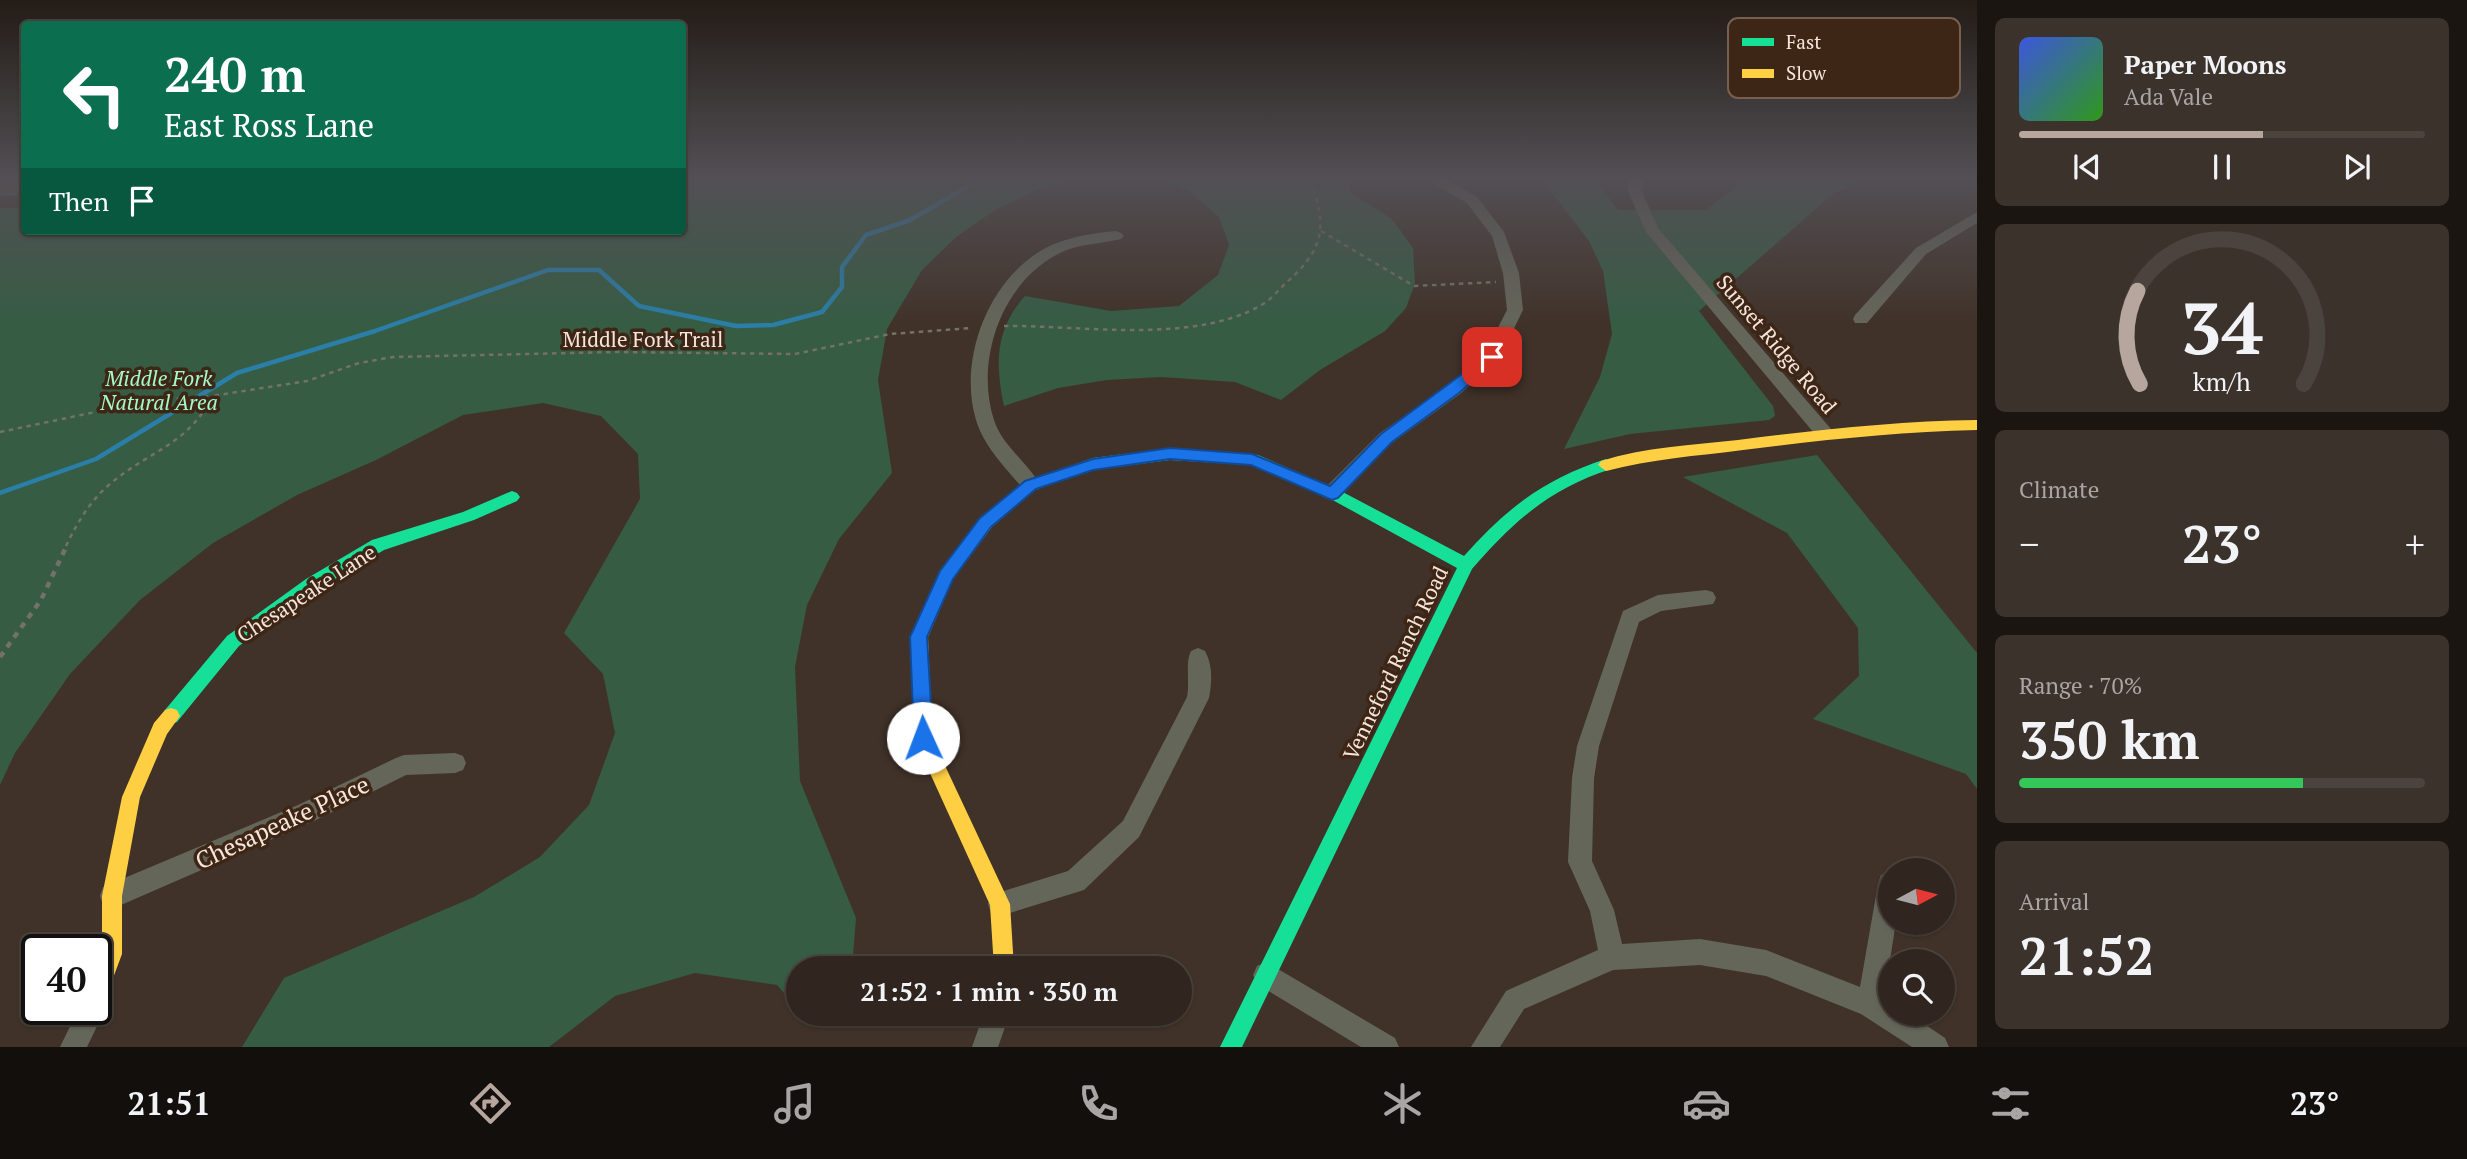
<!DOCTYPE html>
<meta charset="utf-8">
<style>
:root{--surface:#30261f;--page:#3c322c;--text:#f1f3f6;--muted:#a8a5a4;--line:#4b433d;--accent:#b6a69d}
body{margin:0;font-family:"PT Serif",serif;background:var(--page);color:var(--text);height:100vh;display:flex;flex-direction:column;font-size:26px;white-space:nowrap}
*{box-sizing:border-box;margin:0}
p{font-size:23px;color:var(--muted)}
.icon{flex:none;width:38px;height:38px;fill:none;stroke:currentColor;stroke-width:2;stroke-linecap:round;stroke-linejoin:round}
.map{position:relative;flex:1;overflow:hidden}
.drawer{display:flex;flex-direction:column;gap:18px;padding:18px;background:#1a1511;width:490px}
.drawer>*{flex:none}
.hud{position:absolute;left:21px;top:21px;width:665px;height:214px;border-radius:7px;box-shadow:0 2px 5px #0004,0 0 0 2px var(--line);background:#0b6e4f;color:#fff;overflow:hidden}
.needle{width:46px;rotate:83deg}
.buttons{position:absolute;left:1878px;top:858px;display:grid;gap:14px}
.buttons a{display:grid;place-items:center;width:77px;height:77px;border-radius:50%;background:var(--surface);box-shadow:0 2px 5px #0004,0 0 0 2px var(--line);font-size:35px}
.speed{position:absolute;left:21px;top:934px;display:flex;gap:14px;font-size:35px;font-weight:700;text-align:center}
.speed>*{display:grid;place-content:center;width:91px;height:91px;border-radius:50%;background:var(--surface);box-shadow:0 2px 5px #0004,0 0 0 2px var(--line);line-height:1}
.speed .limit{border:4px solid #111;border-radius:10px;background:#fff;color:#111}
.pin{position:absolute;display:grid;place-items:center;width:60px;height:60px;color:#fff;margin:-30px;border-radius:14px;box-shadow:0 4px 10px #0006}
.me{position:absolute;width:77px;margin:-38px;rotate:358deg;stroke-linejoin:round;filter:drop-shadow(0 0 5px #0008)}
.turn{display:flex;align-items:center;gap:24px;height:147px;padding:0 28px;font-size:32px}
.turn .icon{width:91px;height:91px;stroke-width:2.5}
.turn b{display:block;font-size:49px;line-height:60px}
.then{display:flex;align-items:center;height:66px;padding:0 28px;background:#0003;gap:14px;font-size:26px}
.big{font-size:52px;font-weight:700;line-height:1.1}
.drawer .tile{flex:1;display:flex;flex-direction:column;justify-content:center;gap:10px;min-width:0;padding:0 24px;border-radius:10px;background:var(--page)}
.drawer .dial{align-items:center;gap:0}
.dial svg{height:182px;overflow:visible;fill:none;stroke:var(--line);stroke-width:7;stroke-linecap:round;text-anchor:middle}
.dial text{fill:var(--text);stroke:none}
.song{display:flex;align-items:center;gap:21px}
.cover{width:84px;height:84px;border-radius:10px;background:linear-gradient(135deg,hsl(230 70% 55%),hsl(110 70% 35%))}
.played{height:7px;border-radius:4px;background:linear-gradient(90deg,var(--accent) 60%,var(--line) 60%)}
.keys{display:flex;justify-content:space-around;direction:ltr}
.heat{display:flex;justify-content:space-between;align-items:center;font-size:38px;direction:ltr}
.charge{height:10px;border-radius:5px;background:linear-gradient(90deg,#34c759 70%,var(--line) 0)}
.trip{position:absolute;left:786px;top:956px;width:406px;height:70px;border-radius:35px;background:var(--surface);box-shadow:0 2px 5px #0004,0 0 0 2px var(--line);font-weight:700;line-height:70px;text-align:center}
.tabs{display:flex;height:112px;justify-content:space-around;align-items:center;background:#130f0c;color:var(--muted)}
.tabs .icon{width:49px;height:49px}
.tabs .current{color:var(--accent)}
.tabs b{font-size:32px;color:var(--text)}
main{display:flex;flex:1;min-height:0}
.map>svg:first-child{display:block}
.green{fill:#365c44}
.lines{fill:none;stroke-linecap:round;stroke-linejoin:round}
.stream{stroke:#2a7ea7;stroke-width:4.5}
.building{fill:#5b4b3f;stroke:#655851;stroke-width:2}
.path-far1{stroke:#747168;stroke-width:2.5;stroke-dasharray:4.5 4.5;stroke-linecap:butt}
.path{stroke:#747168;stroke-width:4.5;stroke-dasharray:6 6;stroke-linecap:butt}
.street{fill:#65665a;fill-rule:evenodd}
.fast{fill:#16e098;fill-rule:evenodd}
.slow{fill:#ffcf43;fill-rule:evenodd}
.route{fill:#1a73e8;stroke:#114b97;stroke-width:2}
.labels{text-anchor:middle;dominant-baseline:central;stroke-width:7;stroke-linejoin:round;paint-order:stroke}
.street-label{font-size:21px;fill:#f6e5db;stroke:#3e2616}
.park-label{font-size:21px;font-style:italic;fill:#a4fbc8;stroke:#3e2616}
.near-street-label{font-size:24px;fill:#f6e5db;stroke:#3e2616}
.key{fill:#3e2616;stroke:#755f51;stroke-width:2}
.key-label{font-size:19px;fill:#f6e5db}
</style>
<main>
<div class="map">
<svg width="1977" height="1047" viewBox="0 0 1977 1047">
<rect width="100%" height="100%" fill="#403229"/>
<!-- green -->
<path class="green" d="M683,177H1083L1037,190L995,210L956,237L922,270L887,329L878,380L892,473L839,539L807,605L795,667L800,781L856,918L852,968H798V1009L777,985L695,973L615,996L549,1047H242L284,978L474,897L540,857L589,805L615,733L603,674L564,633L640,499L638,454L601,416L543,403L463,415L376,460L297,495L213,543L140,600L70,674L15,753L0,785V208H24V231H682Z
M1151,177H1346L1351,193L1392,219L1413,248L1415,283L1406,308L1385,331L1320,370L1281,400L1235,382L1161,377L1107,380L1058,388L1004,406C995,364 995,329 1025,296L1111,311L1179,306L1218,275L1229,245L1219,217L1189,191Z
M1540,177H1596L1598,184L1618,210H1706L1748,177H1870L1833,194L1699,311L1773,406L1775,416L1769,420L1630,434L1564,449L1600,377L1612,334L1603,271L1589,241Z
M1817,455L1977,653V789L1966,774L1813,719L1859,676L1858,628L1787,533L1683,477Z"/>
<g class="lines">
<!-- stream -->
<path class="stream" d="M0,493L96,459L237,373L375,331L548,270H599L639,306L736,326L773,325L822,312L842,287V267L866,235L910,220L984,177"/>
</g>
<!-- building -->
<path class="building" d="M24,177V182L16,194L0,195V182L7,178Z"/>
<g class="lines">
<!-- path-far1 -->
<path class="path-far1" d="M1321,231L1414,286L1496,282
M1004,326C1081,325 1195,345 1263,304C1273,298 1279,289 1287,282C1327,246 1326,226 1310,177
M0,432L148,401L212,396
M66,546C77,523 90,501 110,484C147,452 190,444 212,396L307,381L359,363L393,357L617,352L795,354L890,334L972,328"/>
<!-- path -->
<path class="path" d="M0,657L41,600L67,545"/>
<!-- street -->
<path class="street" d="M1630,177H1644L1642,191L1658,228L1831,429L1834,434L1831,439H1819L1646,232L1628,191Z
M1434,178H1444L1477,197L1504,232L1519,273L1523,310L1498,361L1460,394L1392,443L1339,498L1332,500L1325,498L1323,493L1325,488L1380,433L1448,386L1485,353L1507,310L1503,273L1492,236L1467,203L1434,184L1432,181Z
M1977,212V223L1926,254L1867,323H1855L1853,319L1855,315L1916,248Z
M1116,231L1121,233L1124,236L1121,239C1102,244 1083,243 1064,251C1003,278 974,359 994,420C1002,446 1028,462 1040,485L1038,490H1024C1007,469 984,447 976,420C957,357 991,271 1054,244C1074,236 1094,233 1116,231Z
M1706,590L1713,592L1716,598L1713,604L1661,611L1639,622L1599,746L1594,778L1592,861L1614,910L1622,944L1700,939L1766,950L1860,987L1878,884L1881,875L1890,872V922H1896L1884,998L1890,1002V1013H1908L1945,1038L1949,1047H1912L1861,1014L1766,976L1700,965L1613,970L1524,1009L1500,1047H1471L1506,991L1598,950L1590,911L1568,862L1572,778L1577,746L1623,611L1658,595Z
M1198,648L1205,651C1213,666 1212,682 1209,698L1139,837L1084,890L1000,916L991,913L988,904L991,895L1068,871L1123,821L1187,697C1190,682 1185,662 1191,651Z
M455,753L463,756L466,763L463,770L455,773L406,775L314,821L121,905L112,908L103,905L100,896L103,887L298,805L396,758L404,755Z
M1266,962L1395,1038L1399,1047H1361L1257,984L1253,975L1257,966Z
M96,999L101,1001L105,1010L87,1047H60L78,1010H96Z
M984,1013H1010L998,1047H972Z"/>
<!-- fast -->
<path class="fast" d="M1170,448L1258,455L1337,489L1464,556C1507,508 1544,479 1606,459L1614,465L1611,469C1549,489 1514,521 1472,569L1242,1047H1220L1457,568L1327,497L1251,465L1170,460L1094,470L1049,485L1041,479L1044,475L1093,458Z
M512,491L517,493L520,497L517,501L474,520L384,550L318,589L239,646L177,722L171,724L165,722L162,716L165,710L227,636L306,579L372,540L463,512Z"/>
<!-- slow -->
<path class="slow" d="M1977,420V430C1898,432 1821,440 1743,450C1697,456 1651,459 1606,471L1598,465L1601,461C1645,447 1692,445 1738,440C1817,430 1897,421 1977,420Z
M1049,473L1054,475L1057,479L1054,483L1036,489L992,527L953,579L928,637L932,738L1010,904L1014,968H994L990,905L914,738L910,637L940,570L980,519L1026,481Z
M171,708L177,710L180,716L167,734L140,797L122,896V954L103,1005L96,1008V969L102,954V896L122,797L154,723L165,710Z"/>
</g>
<!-- sky -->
<linearGradient id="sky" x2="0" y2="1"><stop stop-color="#231c17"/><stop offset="0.55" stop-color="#534f54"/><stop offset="1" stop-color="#534f54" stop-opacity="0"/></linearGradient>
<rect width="1977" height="324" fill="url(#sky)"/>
<!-- route -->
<path class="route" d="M1492,352L1497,353V360L1459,393L1392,442L1338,498L1332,500L1251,465L1170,459L1093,470L1036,489L991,527L953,579L927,637L933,738L930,744L923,746L917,744L914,738L910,637L940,571L980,518L1025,481L1093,459L1170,448L1252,454L1330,486L1381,434Z"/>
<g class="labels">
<!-- street labels -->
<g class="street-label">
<text x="643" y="339">Middle Fork Trail</text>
<text transform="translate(1777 344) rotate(50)">Sunset Ridge Road</text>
<text transform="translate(306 593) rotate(-33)">Chesapeake Lane</text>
<text transform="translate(1395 663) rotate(-64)">Venneford Ranch Road</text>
</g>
<!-- park labels -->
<g class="park-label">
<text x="159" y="378">Middle Fork<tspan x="159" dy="24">Natural Area</tspan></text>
</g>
<!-- near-street labels -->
<g class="near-street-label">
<text transform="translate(282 822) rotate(-25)">Chesapeake Place</text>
</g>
</g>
<!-- legend -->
<rect x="1728" y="18" width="232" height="80" rx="10" class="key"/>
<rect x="1742" y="38" width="32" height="8" fill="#16e098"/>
<rect x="1742" y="69" width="32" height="9" fill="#ffcf43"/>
<g class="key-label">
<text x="1786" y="49">Fast</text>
<text x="1786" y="80">Slow</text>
</g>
</svg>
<div class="buttons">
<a><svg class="needle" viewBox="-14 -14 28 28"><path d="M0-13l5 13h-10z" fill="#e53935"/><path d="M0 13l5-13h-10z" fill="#a8a5a4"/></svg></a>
<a><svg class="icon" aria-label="search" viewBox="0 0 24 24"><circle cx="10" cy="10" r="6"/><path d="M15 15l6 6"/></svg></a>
</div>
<div class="speed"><div class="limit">40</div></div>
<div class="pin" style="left:1492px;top:357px;background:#d93025"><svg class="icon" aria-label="arrive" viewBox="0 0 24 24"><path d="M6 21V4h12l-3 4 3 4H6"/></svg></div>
<svg class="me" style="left:923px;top:738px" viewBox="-20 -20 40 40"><circle r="19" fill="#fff"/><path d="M0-13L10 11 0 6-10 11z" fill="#1a73e8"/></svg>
<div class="trip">21:52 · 1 min · 350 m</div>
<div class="hud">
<div class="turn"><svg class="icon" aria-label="left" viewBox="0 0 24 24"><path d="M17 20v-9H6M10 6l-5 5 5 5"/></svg><div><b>240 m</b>East Ross Lane</div></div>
<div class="then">Then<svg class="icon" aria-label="arrive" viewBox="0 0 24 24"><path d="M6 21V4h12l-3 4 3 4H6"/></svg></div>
</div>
</div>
<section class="drawer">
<div class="tile">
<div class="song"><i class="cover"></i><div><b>Paper Moons</b><p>Ada Vale</p></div></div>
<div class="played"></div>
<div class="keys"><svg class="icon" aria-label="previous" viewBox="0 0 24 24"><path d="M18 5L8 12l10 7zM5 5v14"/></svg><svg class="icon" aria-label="pause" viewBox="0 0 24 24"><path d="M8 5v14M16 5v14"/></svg><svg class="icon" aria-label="next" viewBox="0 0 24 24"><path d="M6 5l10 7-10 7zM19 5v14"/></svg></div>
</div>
<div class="tile dial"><svg viewBox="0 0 100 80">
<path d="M14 69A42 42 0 1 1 86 69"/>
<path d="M14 69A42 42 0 0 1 13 28" stroke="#b6a69d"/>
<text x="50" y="56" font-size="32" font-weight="700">34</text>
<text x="50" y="72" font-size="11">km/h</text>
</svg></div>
<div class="tile"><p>Climate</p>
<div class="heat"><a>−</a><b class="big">23°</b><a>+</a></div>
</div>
<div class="tile"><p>Range · 70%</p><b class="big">350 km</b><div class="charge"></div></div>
<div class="tile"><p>Arrival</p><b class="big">21:52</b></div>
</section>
</main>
<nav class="tabs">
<b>21:51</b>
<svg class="icon current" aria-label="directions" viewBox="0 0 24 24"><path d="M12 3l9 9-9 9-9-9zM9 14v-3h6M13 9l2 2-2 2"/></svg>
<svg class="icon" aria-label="music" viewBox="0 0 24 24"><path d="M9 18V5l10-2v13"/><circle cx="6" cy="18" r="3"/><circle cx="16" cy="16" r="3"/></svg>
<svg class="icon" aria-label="phone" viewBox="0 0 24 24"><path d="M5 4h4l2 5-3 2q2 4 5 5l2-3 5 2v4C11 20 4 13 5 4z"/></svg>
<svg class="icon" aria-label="climate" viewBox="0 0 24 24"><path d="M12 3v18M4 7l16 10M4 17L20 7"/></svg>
<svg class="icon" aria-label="car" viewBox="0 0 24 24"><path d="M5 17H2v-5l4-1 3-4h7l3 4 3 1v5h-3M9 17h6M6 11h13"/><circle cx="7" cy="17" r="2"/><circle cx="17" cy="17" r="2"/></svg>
<svg class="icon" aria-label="filters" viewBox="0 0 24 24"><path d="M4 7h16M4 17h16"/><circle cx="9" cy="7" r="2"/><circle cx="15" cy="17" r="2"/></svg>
<b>23°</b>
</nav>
